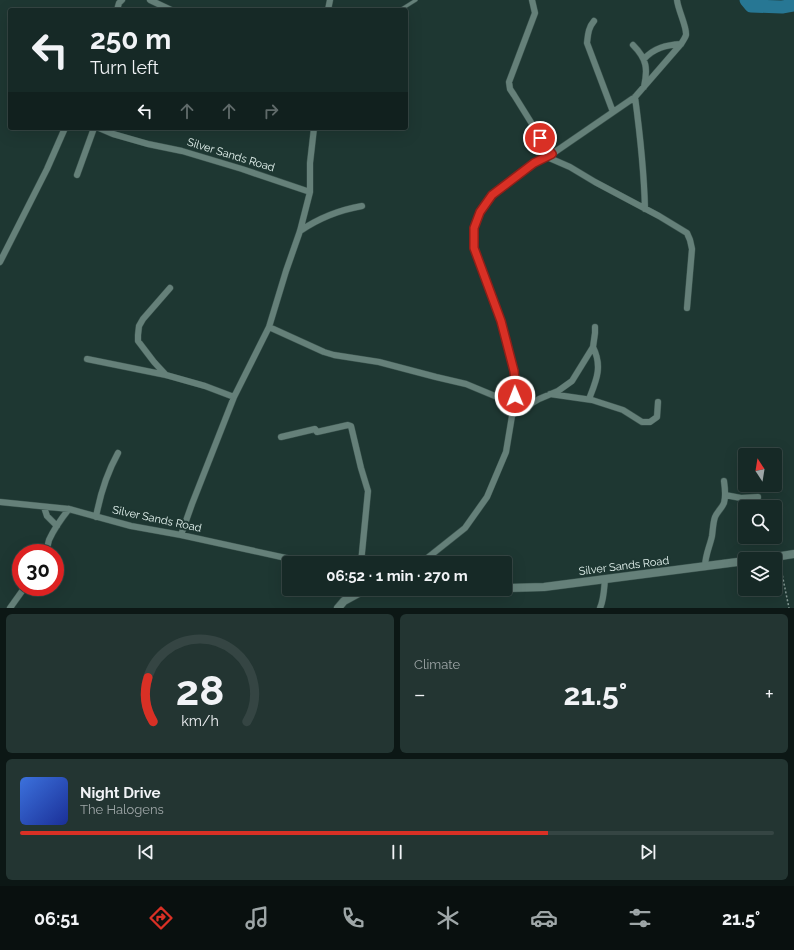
<!DOCTYPE html>
<meta charset="utf-8">
<style>
:root{--surface:#162926;--page:#233532;--text:#f1f3f6;--muted:#9ea6a7;--line:#354543;--accent:#d93025}
body{margin:0;font-family:Raleway,sans-serif;background:var(--page);color:var(--text);height:100vh;display:flex;flex-direction:column;font-size:15px;white-space:nowrap}
*{box-sizing:border-box;margin:0}
p{font-size:13px;color:var(--muted)}
.icon{flex:none;width:22px;height:22px;fill:none;stroke:currentColor;stroke-width:2;stroke-linecap:round;stroke-linejoin:round}
.map{position:relative;height:608px;overflow:hidden}
.panel{display:flex;flex-direction:column;gap:6px;padding:6px;background:#0c1715;flex:1}
.panel>*{flex:none}
.top-card{position:absolute;left:8px;top:8px;width:400px;height:122px;border-radius:4px;box-shadow:0 4px 16px #0002,0 0 0 1px var(--line);background:#162926;color:var(--text);overflow:hidden}
.needle{width:26px;rotate:348deg}
.tools{position:absolute;left:738px;top:448px;display:grid;gap:8px}
.tools a{display:grid;place-items:center;width:44px;height:44px;border-radius:4px;background:var(--surface);box-shadow:0 4px 16px #0002,0 0 0 1px var(--line);font-size:20px}
.speed{position:absolute;left:12px;top:544px;display:flex;gap:8px;font-size:20px;font-weight:700;text-align:center}
.speed>*{display:grid;place-content:center;width:52px;height:52px;border-radius:50%;background:var(--surface);box-shadow:0 4px 16px #0002,0 0 0 1px var(--line);line-height:1}
.speed .limit{border:6px solid #d22;background:#fff;color:#111}
.pin{position:absolute;display:grid;place-items:center;width:34px;height:34px;color:#fff;margin:-17px;border:2px solid #fff;border-radius:50%;box-shadow:0 1px 4px #0007}
.me{position:absolute;width:44px;margin:-22px;rotate:359deg;stroke-linejoin:round;filter:drop-shadow(0 0 3px #0008)}
.turn{display:flex;align-items:center;gap:14px;height:84px;padding:0 16px;font-size:18px}
.turn .icon{width:52px;height:52px;stroke-width:2.5}
.turn b{display:block;font-size:28px;line-height:34px}
.lanes{display:flex;align-items:center;height:38px;padding:0 16px;background:#0003;justify-content:center;gap:20px;direction:ltr}
.lanes .off{opacity:.35}
.big{font-size:30px;font-weight:700;line-height:1.1}
.panel .card{flex:1;display:flex;flex-direction:column;justify-content:center;gap:6px;min-width:0;padding:0 14px;border-radius:6px;background:var(--page)}
.panel .dial{align-items:center;gap:0}
.dial svg{height:104px;overflow:visible;fill:none;stroke:var(--line);stroke-width:7;stroke-linecap:round;text-anchor:middle}
.dial text{fill:var(--text);stroke:none}
.song{display:flex;align-items:center;gap:12px}
.cover{width:48px;height:48px;border-radius:6px;background:linear-gradient(135deg,hsl(220 70% 55%),hsl(230 70% 35%))}
.played{height:4px;border-radius:2px;background:linear-gradient(90deg,var(--accent) 70%,var(--line) 70%)}
.keys{display:flex;justify-content:space-around;direction:ltr}
.heat{display:flex;justify-content:space-between;align-items:center;font-size:22px;direction:ltr}
.panel .tiles{flex:1;display:grid;gap:6px;grid-template-columns:1fr 1fr}
.card:last-child{grid-column:span 2}
.trip{position:absolute;left:282px;top:556px;width:230px;height:40px;border-radius:4px;background:var(--surface);box-shadow:0 4px 16px #0002,0 0 0 1px var(--line);font-weight:700;line-height:40px;text-align:center}
.tabs{display:flex;height:64px;justify-content:space-around;align-items:center;background:#09100f;color:var(--muted)}
.tabs .icon{width:28px;height:28px}
.tabs .on{color:var(--accent)}
.tabs b{font-size:18px;color:var(--text)}
.map>svg:first-child{display:block}
.lines{fill:none;stroke-linecap:round;stroke-linejoin:round}
.river{stroke:#277794;stroke-width:13}
.service-casing{stroke:#3b534e;stroke-width:4}
.minor-casing{stroke:#3b534e;stroke-width:7}
.tertiary-casing{stroke:#3b534e;stroke-width:9}
.path{stroke:#849893;stroke-width:1.5;stroke-dasharray:2 2;stroke-linecap:butt}
.service{stroke:#658079;stroke-width:3}
.minor{stroke:#658079;stroke-width:6}
.tertiary{stroke:#658079;stroke-width:8}
.route-casing{stroke:#8d1f18;stroke-width:10}
.route{stroke:#d93025;stroke-width:7}
.labels{text-anchor:middle;dominant-baseline:central;stroke-width:4;stroke-linejoin:round;paint-order:stroke}
.street-label{font-size:11px;fill:#e7f6f2;stroke:#1e3732}
</style>
<div class="map">
<svg width="794" height="608" viewBox="0 0 794 608">
<rect width="100%" height="100%" fill="#1e3732"/>
<g class="lines">
<!-- river -->
<path class="river" d="M746,0L751,6L782,7L794,5"/>
<defs>
<path id="service" d="M400,10L416,0"/>
<path id="minor" d="M150,0L171,10
M532,0L535,13L509,82L510,89L514,95L547,148L552,154
M117,10L119,3L122,0
M328,10L330,0
M594,21C588,28 588,35 587,43L613,112
M633,45C647,59 648,69 644,87
M644,59C654,48 666,45 681,44
M635,97C640,134 644,171 645,209
M99,128L113,134L148,144L182,151L242,169L310,192
M547,157L570,167L595,182L659,216L687,233L690,240L692,249L687,308
M77,175L94,128
M300,231C319,218 339,210 362,206
M0,262L47,169L65,128
M269,327L324,352L334,355L379,362L436,377L466,384L514,404
M87,359L166,375L205,386L234,397
M166,375L154,362L138,341V335L139,326L143,319L170,288
M550,394L592,400L623,410L642,422H650L657,417L658,402
M589,399C596,381 603,367 593,347
M512,415L539,399L558,391L572,381L593,347L595,333V327
M281,437L315,429L317,432L348,425L351,426L361,468L368,491L361,563
M725,495L741,498L758,497
M0,502L69,509L131,526L181,535L309,563
M44,507L47,516L57,526
M96,517C100,495 107,473 118,453
M181,535L192,504L234,397L269,327L286,271L300,231L310,192V163L314,128
M46,553C47,549 48,544 49,540C54,529 61,519 69,509
M421,563L465,528L487,497L506,452L514,404L516,388L514,371L501,321L474,247V228L480,212L492,195L518,175L534,163L552,154L635,97L681,44C683,41 685,38 686,35C687,27 678,10 677,0
M705,567C705,555 710,546 712,536C713,529 713,523 715,517C717,512 722,508 724,503C726,496 725,488 724,481
M10,608L25,587
M600,608C604,599 604,589 605,579"/>
<path id="tertiary" d="M762,559L794,554
M505,588L544,587L745,561
M338,608L344,601L366,589"/>
</defs>
<!-- service casing -->
<use href="#service" class="service-casing"/>
<!-- minor casing -->
<use href="#minor" class="minor-casing"/>
<!-- tertiary casing -->
<use href="#tertiary" class="tertiary-casing"/>
<!-- path -->
<path class="path" d="M780,564L789,608"/>
<!-- service -->
<use href="#service" class="service"/>
<!-- minor -->
<use href="#minor" class="minor"/>
<!-- tertiary -->
<use href="#tertiary" class="tertiary"/>
</g>
<g class="lines">
<defs>
<path id="route" d="M515,396L516,388L514,371L501,321L474,248V228L480,212L492,195L534,163L552,154L547,148L540,138"/>
</defs>
<!-- route casing -->
<use href="#route" class="route-casing"/>
<!-- route -->
<use href="#route" class="route"/>
</g>
<g class="labels">
<!-- street labels -->
<g class="street-label">
<text transform="translate(231 155) rotate(17)">Silver Sands Road</text>
<text transform="translate(157 519) rotate(12)">Silver Sands Road</text>
<text transform="translate(624 566) rotate(-7)">Silver Sands Road</text>
</g>
</g>
</svg>
<div class="tools">
<a><svg class="needle" viewBox="-14 -14 28 28"><path d="M0-13l5 13h-10z" fill="#e53935"/><path d="M0 13l5-13h-10z" fill="#9ea6a7"/></svg></a>
<a><svg class="icon" aria-label="search" viewBox="0 0 24 24"><circle cx="10" cy="10" r="6"/><path d="M15 15l6 6"/></svg></a>
<a><svg class="icon" aria-label="layers" viewBox="0 0 24 24"><path d="M12 4l9 5-9 5-9-5zM3 14l9 5 9-5"/></svg></a>
</div>
<div class="speed"><div class="limit">30</div></div>
<div class="pin" style="left:540px;top:138px;background:#d93025"><svg class="icon" aria-label="arrive" viewBox="0 0 24 24"><path d="M6 21V4h12l-3 4 3 4H6"/></svg></div>
<svg class="me" style="left:515px;top:396px" viewBox="-20 -20 40 40"><circle r="17" fill="#d93025" stroke="#fff" stroke-width="3"/><path d="M0-11L8 9 0 5-8 9z" fill="#fff"/></svg>
<div class="trip">06:52 · 1 min · 270 m</div>
<div class="top-card">
<div class="turn"><svg class="icon" aria-label="left" viewBox="0 0 24 24"><path d="M17 20v-9H6M10 6l-5 5 5 5"/></svg><div><b>250 m</b>Turn left</div></div>
<div class="lanes"><svg class="icon" aria-label="left" viewBox="0 0 24 24"><path d="M17 20v-9H6M10 6l-5 5 5 5"/></svg><svg class="icon off" aria-label="ahead" viewBox="0 0 24 24"><path d="M12 20V5M6 11l6-6 6 6"/></svg><svg class="icon off" aria-label="ahead" viewBox="0 0 24 24"><path d="M12 20V5M6 11l6-6 6 6"/></svg><svg class="icon off" aria-label="right" viewBox="0 0 24 24"><path d="M7 20v-9h11M14 6l5 5-5 5"/></svg></div>
</div>
</div>
<section class="panel">
<div class="tiles">
<div class="card dial"><svg viewBox="0 0 100 80">
<path d="M14 69A42 42 0 1 1 86 69"/>
<path d="M14 69A42 42 0 0 1 10 35" stroke="#d93025"/>
<text x="50" y="56" font-size="32" font-weight="700">28</text>
<text x="50" y="72" font-size="11">km/h</text>
</svg></div>
<div class="card"><p>Climate</p>
<div class="heat"><a>−</a><b class="big">21.5°</b><a>+</a></div>
</div>
<div class="card">
<div class="song"><i class="cover"></i><div><b>Night Drive</b><p>The Halogens</p></div></div>
<div class="played"></div>
<div class="keys"><svg class="icon" aria-label="previous" viewBox="0 0 24 24"><path d="M18 5L8 12l10 7zM5 5v14"/></svg><svg class="icon" aria-label="pause" viewBox="0 0 24 24"><path d="M8 5v14M16 5v14"/></svg><svg class="icon" aria-label="next" viewBox="0 0 24 24"><path d="M6 5l10 7-10 7zM19 5v14"/></svg></div>
</div>
</div>
</section>
<nav class="tabs">
<b>06:51</b>
<svg class="icon on" aria-label="directions" viewBox="0 0 24 24"><path d="M12 3l9 9-9 9-9-9zM9 14v-3h6M13 9l2 2-2 2"/></svg>
<svg class="icon" aria-label="music" viewBox="0 0 24 24"><path d="M9 18V5l10-2v13"/><circle cx="6" cy="18" r="3"/><circle cx="16" cy="16" r="3"/></svg>
<svg class="icon" aria-label="phone" viewBox="0 0 24 24"><path d="M5 4h4l2 5-3 2q2 4 5 5l2-3 5 2v4C11 20 4 13 5 4z"/></svg>
<svg class="icon" aria-label="climate" viewBox="0 0 24 24"><path d="M12 3v18M4 7l16 10M4 17L20 7"/></svg>
<svg class="icon" aria-label="car" viewBox="0 0 24 24"><path d="M5 17H2v-5l4-1 3-4h7l3 4 3 1v5h-3M9 17h6M6 11h13"/><circle cx="7" cy="17" r="2"/><circle cx="17" cy="17" r="2"/></svg>
<svg class="icon" aria-label="filters" viewBox="0 0 24 24"><path d="M4 7h16M4 17h16"/><circle cx="9" cy="7" r="2"/><circle cx="15" cy="17" r="2"/></svg>
<b>21.5°</b>
</nav>
